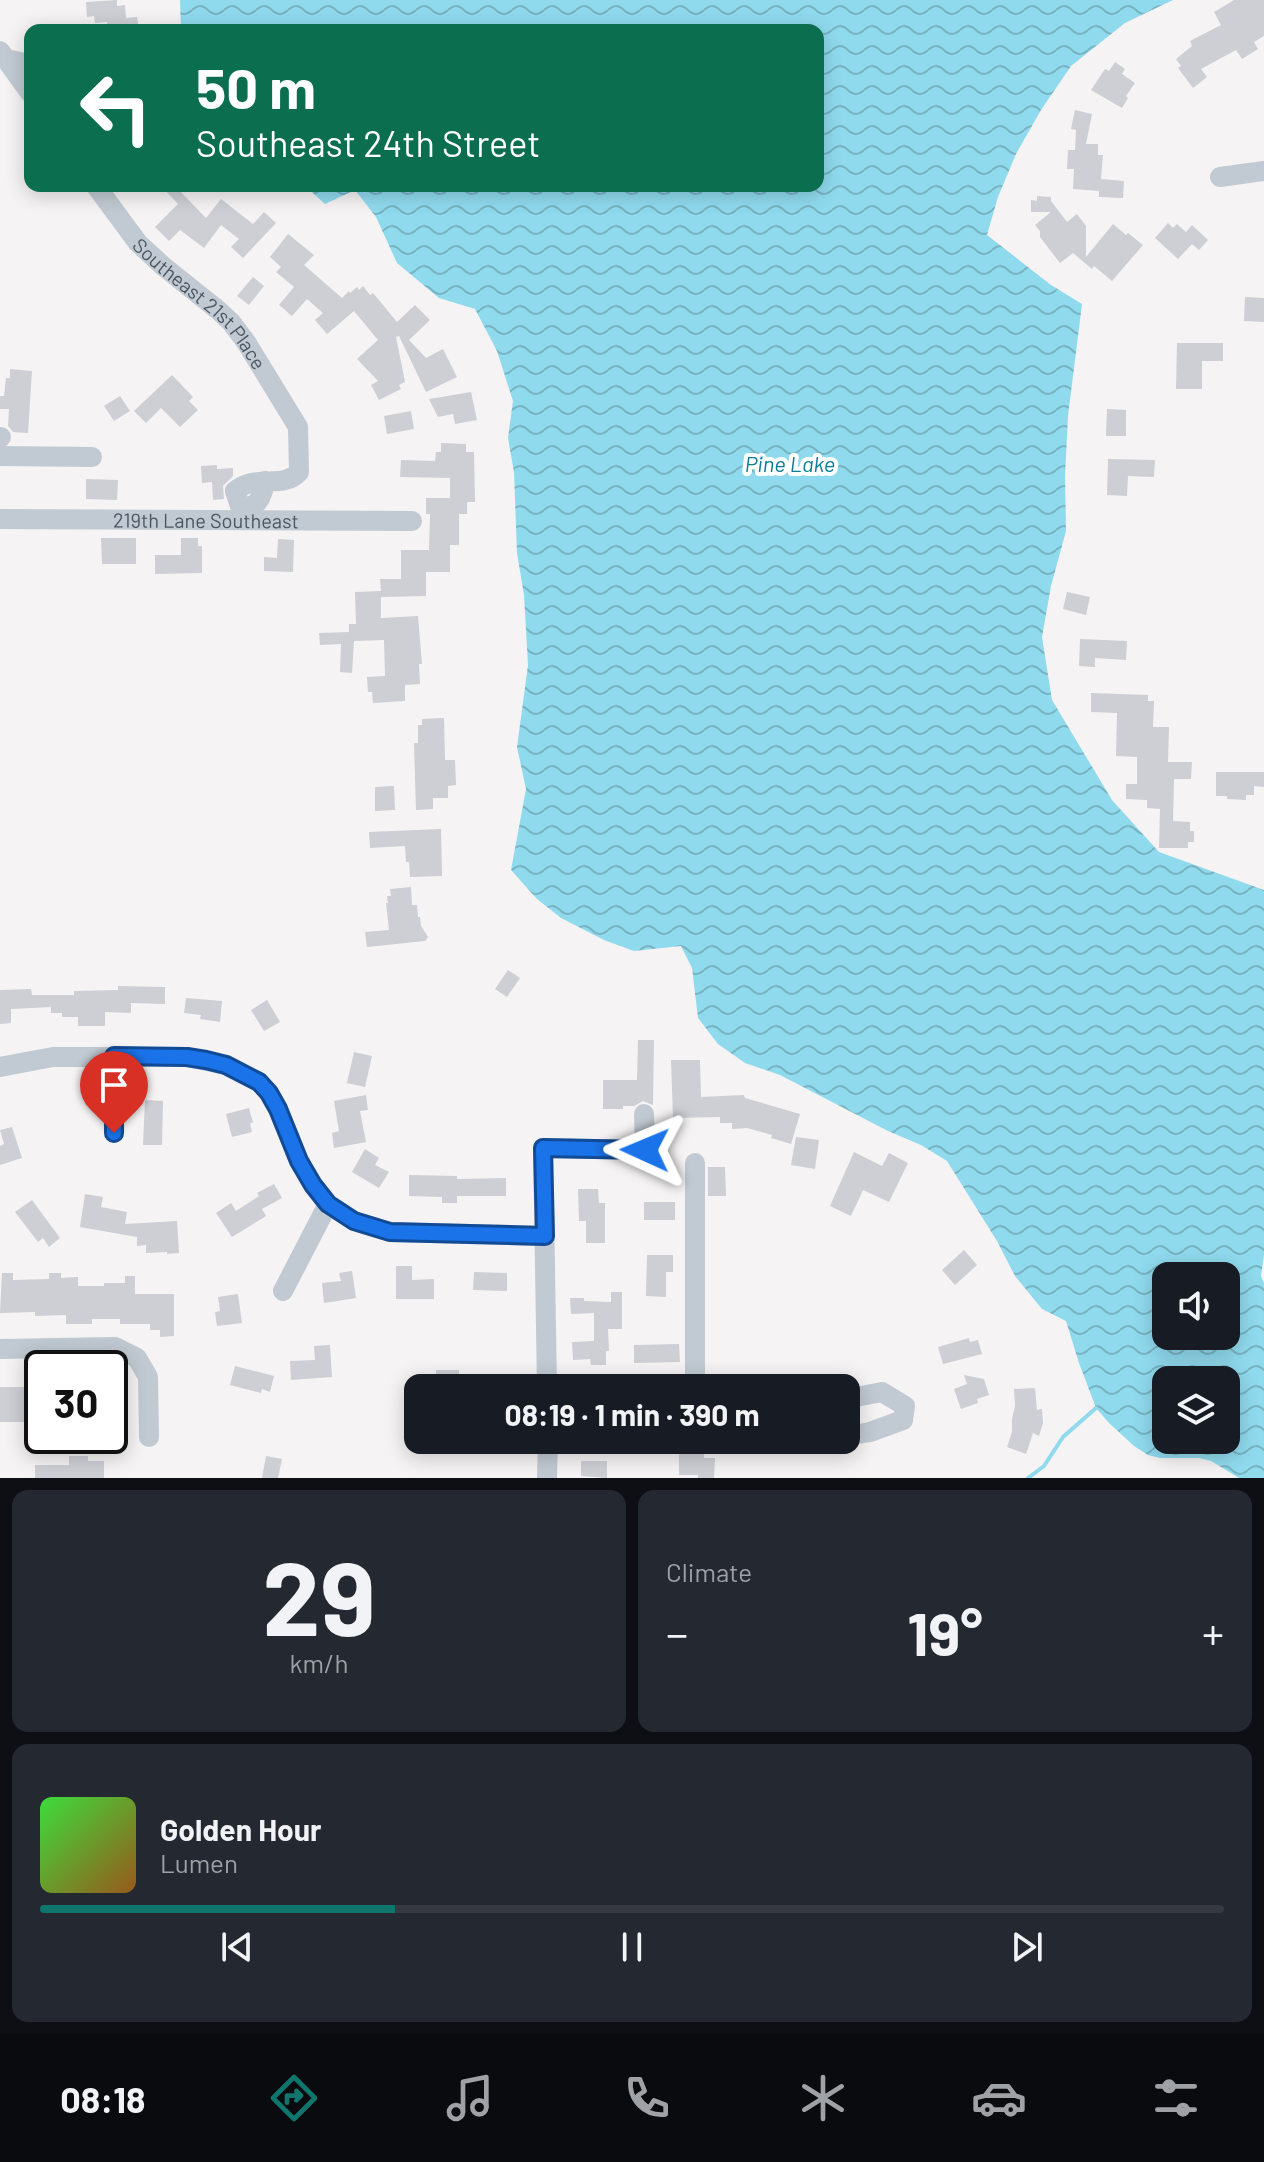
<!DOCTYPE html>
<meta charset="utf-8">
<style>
:root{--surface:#171b24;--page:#242831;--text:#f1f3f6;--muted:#9ea1a6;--line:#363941;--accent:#0f766e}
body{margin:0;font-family:Barlow,sans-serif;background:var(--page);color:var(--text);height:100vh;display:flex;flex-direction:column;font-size:30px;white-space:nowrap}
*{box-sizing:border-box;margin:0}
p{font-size:26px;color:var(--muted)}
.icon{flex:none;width:44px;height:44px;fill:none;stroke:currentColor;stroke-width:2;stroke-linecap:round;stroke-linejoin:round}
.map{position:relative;height:1478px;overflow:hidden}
.side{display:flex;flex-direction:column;gap:12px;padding:12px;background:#0d0f14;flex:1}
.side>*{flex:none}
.banner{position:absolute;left:24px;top:24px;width:800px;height:168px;border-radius:16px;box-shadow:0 4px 20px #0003;background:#0b6e4f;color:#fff;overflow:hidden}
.fabs{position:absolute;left:1152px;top:1262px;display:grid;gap:16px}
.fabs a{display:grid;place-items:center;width:88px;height:88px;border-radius:16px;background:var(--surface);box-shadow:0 4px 20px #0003;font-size:40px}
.speed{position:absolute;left:24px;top:1350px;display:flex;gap:16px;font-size:40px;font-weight:700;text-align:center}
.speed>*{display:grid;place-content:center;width:104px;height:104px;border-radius:50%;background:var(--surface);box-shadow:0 4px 20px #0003;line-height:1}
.speed .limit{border:4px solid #111;border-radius:12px;background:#fff;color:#111}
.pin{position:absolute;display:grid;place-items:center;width:68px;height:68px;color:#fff;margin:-82px -34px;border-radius:50% 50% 50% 0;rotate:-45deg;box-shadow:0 0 8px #0007}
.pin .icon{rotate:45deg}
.me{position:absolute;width:88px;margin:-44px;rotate:271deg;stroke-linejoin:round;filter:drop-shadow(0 0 6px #0008)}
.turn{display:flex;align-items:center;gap:28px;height:168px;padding:0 40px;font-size:36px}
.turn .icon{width:104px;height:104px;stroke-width:2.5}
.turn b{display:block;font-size:56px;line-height:68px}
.big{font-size:60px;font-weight:700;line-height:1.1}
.side .widget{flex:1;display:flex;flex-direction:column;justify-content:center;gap:12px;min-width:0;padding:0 28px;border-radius:16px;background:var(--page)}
.side .dial{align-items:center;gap:0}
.dial b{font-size:104px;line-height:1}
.song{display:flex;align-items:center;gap:24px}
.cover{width:96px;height:96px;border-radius:12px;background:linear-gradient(135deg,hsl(120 70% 55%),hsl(30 70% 35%))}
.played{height:8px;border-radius:4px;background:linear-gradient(90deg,var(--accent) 30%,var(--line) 30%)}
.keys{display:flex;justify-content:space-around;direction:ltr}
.heat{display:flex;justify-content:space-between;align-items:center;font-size:44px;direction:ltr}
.side .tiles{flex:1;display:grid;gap:12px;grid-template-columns:1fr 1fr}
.widget:last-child{grid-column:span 2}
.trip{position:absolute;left:404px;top:1374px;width:456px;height:80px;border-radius:16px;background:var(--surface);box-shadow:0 4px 20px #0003;font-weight:700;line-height:80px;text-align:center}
.tab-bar{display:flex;height:128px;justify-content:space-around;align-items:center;background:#090b0e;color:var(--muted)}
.tab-bar .icon{width:56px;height:56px}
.tab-bar .current{color:var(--accent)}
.tab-bar b{font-size:36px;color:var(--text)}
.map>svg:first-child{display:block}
.water{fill:url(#water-waves);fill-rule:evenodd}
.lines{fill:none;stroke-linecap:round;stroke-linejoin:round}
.stream{stroke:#90daee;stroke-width:4}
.building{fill:#cdcfd5}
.minor{stroke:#c1cad2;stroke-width:20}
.route-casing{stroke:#114b97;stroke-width:20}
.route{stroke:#1a73e8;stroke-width:14}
.labels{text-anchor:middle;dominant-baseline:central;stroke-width:8;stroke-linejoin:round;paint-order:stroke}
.street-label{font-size:20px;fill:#4a5661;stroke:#fff}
.water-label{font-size:22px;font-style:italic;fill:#0c7c9b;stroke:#fff}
</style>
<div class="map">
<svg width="1264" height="1478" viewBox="0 0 1264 1478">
<defs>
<pattern id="water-waves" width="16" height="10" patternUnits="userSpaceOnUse" patternTransform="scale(2)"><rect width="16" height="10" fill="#90daee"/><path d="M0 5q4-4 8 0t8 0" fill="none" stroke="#78b4c4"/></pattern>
</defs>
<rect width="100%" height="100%" fill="#f5f3f3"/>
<!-- water -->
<path class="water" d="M180,0H1173L1125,23L1071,66L1041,110L1016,154L998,197L987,235L1051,285L1082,304L1068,416L1065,476L1066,531L1051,586L1042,637L1052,700L1112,800L1159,852L1264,890V1255L1261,1276L1264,1283V1478H1239L1211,1461L1199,1458H1160L1148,1455L1134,1446L1109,1423L1096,1408L1079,1363L1066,1321L1042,1309L1015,1276L997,1241L947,1161L921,1145L888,1131L780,1075L745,1063L718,1044L698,1018L692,968L681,946L634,951L604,940L561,918L537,899L511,870L526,789L517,747L528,665L524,595L517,553L514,472L508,438L513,401L497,351L475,309L439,298L397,263L376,217L355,190L325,204L305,186H818V30H181ZM1166,1276H1226V1336H1166ZM1166,1380H1226V1440H1166Z"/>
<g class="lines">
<!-- stream -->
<path class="stream" d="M1028,1478L1044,1466L1063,1437L1096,1408"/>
</g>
<!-- building -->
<path class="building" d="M117,0V6L125,5L126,18L137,17L139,30H107V22L95,23L94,16L87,17L86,2Z
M1234,0H1264V36L1254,42L1258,49L1242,59L1236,50L1201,69L1207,77L1193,88L1178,68L1181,66L1176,59L1192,46L1190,41L1221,25L1214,12Z
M1115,62L1125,69L1122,74L1135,83L1126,96L1128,98L1122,108L1091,90L1105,69L1109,71Z
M1075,110L1092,114L1086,144H1098V155H1103L1101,179L1124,181L1123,198L1099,197V191L1073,189L1074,169H1067L1068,150H1075L1076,130L1071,129Z
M161,186H175L206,218L221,199L253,224L264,212L276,223L243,258L231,247L239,239L221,225L204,248L180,230L169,241L155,227L178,204Z
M1037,196L1051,197V201L1067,222L1077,214L1086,226V257L1113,224L1126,235L1128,233L1143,245L1112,281L1094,266L1092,269L1073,253L1060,263L1040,237V231L1035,225L1051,212H1031V200L1037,201Z
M1168,223L1173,228L1177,224L1186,232L1192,225L1208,240L1199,250L1192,244L1178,259L1155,238Z
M288,234L314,255L304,265L342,298L349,291L350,293L357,287L359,290L363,286L370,295L373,293L397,322L415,305L430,320L409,340L426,358L443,349L457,377L426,392L399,336L396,337L405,382L399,385L401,389L379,400L371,385L378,381L357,359L378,340L354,311L327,334L315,320L323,313L307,299L292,316L279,305L294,287L276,272L281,267L270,257Z
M253,277L264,286L249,305L237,296Z
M1245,297L1264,298V322L1244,321Z
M1177,343H1223V361H1202V389H1176Z
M10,369L32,371L28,433L13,432L8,426L9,409H0V396H4L6,378H10Z
M172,375L193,397L189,401L198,410L180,427L161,408L146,423L134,411Z
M471,392L477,420L455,424L453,414L438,417L429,399Z
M120,396L130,411L114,421L104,406Z
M1107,409L1126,410V436H1106Z
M411,411L414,429L387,434L384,416Z
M441,443L466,444V452H474L475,502H467V514H459V545H450V572H426V596L381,597V618L418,616L422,664H419L420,684L405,685V701L373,703L372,692H368L367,677L385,676L384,640L354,641L352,673L340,672L341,644L320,645L319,633L349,632V624H356L355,592L381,591L380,579H401V550H429L430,514H426V498H450V478L400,477L401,460L435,461L436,452H441Z
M1108,459L1155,460L1154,477L1128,476L1127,496L1107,495Z
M217,465V469L233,468V476L223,486L224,499L213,500L212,482L202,483L201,466Z
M86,479L118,480L117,500L86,499Z
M101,538H136V564H102Z
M181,538H198V546H202V573L155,574V555H181Z
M278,539L294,540L293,572L264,571V557L277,558Z
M1067,592L1090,597L1086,615L1063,609Z
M1080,639L1127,641L1126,660L1095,658V667L1079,666Z
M1091,693L1148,695V701H1154L1153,727H1169L1168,762H1192L1191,779H1174L1173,821L1190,822V831H1194V842H1188V848H1159L1160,809L1147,808V800L1126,799V784H1137V757L1116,756L1117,713L1091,712Z
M444,718L445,760H455L456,785L448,786V798H433V809L416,810L414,743H418V725H422V719Z
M1216,772H1264V787L1254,786V795H1246V800L1227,799V796H1216Z
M394,786L395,810L375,811V787Z
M441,829L442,876L410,877L409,862H406L405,846L370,848L369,832Z
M411,887L412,905H417L418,917H420L421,926L428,937L425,941L367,947L365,932L389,930L386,903H388L387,896H391L390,889Z
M508,970L520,978L507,997L495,989Z
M118,986L165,987V1004L131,1003V1013L105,1012V1026H78V1017H62V1013H51V1007L11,1009V1023L0,1024V990L31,989L32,995H74V991L118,990Z
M186,998L222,1001L220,1022L200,1019L201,1015L184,1013Z
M267,1000L280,1022L264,1031L251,1010Z
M638,1040H654L653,1105L643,1101L634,1106H623V1109H603V1080H637Z
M354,1052L372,1056L365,1087L347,1083Z
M671,1060H700L701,1097L744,1095L745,1098L800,1114L791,1144L771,1138L772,1135L747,1128L732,1129V1123H720V1117L673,1118Z
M366,1095L368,1110L360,1111L366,1142L334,1148L332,1133L339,1131L334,1101Z
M145,1100L163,1101L162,1145H143Z
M249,1108L253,1123H250L252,1132L232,1137L226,1114Z
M12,1127L22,1158L0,1165V1146L4,1144L0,1130Z
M796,1137L819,1140L815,1169L791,1165Z
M365,1149L379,1158L375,1165L389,1172L379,1188L352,1172Z
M854,1152L882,1166L889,1153L908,1163L889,1202L863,1190L851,1216L830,1206Z
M708,1167H725L726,1196H708Z
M409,1175L457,1176V1179L506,1178V1196H457V1203H442V1197L409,1196Z
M274,1184L282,1198L262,1209L266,1216L232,1237L216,1213L231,1203L236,1211L259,1196L257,1193Z
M578,1189H598L599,1203H605V1243H586V1221H579Z
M85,1194L103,1197L101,1207L127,1212L125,1224L177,1221L179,1253L167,1254V1252L146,1253V1245L137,1246V1237L80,1227Z
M32,1200L60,1238L49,1247L43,1238L38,1242L15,1212Z
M644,1202H675V1220H644Z
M964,1250L977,1265L955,1285L942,1270Z
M647,1255H673V1272H666V1297L646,1296Z
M396,1266H412V1280L434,1279V1299H396Z
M352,1271L356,1298L324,1303L322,1283L341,1281L339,1273Z
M474,1272L507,1273V1291L473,1290Z
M2,1273H13V1280L49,1279V1273H61V1278L78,1277V1286H104V1283H125V1276H135V1294H174V1336L160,1337V1330H150V1324H120V1319H92V1324H66V1315L35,1316V1312L0,1313Z
M611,1292H622V1329H608L609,1351H606V1365H591L590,1359L573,1360L572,1342L594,1341V1313L571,1314L570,1298H584V1301L611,1302Z
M238,1294L242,1323L217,1326L215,1312L220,1311L218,1297Z
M969,1338L970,1342L978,1340L982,1354L943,1364L938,1347Z
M679,1344L680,1362L634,1363V1345Z
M330,1345L332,1377L291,1380L290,1361L315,1360L314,1346Z
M235,1366L274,1376L270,1392L262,1389L261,1393L230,1385Z
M436,1370H459V1388H436Z
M964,1375L984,1379L989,1395L977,1399L978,1403L961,1409L954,1389L967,1384Z
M110,1380H123L122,1411H110Z
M0,1387H42V1418H25V1422H0Z
M1035,1388L1037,1410L1042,1409L1043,1423L1039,1436L1033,1433L1026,1454L1007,1447L1012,1432V1419L1015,1406L1014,1389Z
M679,1448H704V1458H715L714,1478H698V1475H679Z
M69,1456H88V1461H104V1478H35V1465H69Z
M266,1456L282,1459L278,1478H262Z
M581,1461H607V1478L581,1476Z"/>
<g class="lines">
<!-- minor -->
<g class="minor">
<path d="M0,51L30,93"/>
<path d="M6,59L30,64"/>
<path d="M1220,177L1264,171"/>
<path id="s1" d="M96,186L138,243L163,266L218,310L231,322L246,342L298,427L299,472C283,490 255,473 235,491L240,506C258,511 263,495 265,481"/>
<path d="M0,438L1,437"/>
<path d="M0,456L92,457"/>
<path id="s2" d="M0,519L412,521"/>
<path d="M114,1056V1133"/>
<path d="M0,1067L53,1057H187L226,1065L259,1082L269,1093L278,1109L299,1161L313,1185L328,1204L354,1221L390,1232L545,1236"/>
<path d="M695,1163V1388"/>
<path d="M283,1291L328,1204"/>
<path d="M0,1349L115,1347L137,1358L148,1377L149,1437"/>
<path d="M547,1388L543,1148L645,1150L644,1114"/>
<path d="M846,1399L882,1392L905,1406L903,1420L870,1432L846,1436"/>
<path d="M547,1478L548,1440"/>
</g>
</g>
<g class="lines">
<defs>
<path id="route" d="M114,1133V1056L187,1057L206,1060L226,1065L259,1082L269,1093L278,1109L299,1161L313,1185L328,1204L354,1221L390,1232L545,1236L543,1148L645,1150"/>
</defs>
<!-- route casing -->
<use href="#route" class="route-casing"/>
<!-- route -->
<use href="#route" class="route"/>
</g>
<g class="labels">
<!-- street labels -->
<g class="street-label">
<text stroke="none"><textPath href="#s1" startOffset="158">Southeast 21st Place</textPath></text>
<text stroke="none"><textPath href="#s2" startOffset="206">219th Lane Southeast</textPath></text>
</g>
<!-- water labels -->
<g class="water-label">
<text x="790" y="463">Pine Lake</text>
</g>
</g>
</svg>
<div class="fabs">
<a><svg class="icon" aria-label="sound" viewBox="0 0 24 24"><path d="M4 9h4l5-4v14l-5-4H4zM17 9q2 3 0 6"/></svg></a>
<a><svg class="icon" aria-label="layers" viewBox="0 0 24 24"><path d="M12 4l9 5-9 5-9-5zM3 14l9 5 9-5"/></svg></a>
</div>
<div class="speed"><div class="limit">30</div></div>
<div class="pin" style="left:114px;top:1133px;background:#d93025"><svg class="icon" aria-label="arrive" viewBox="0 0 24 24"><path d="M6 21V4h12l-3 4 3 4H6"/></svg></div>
<svg class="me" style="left:645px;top:1150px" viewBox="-20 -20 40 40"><path d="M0-17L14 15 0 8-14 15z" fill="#1a73e8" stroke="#fff" stroke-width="4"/></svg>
<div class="trip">08:19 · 1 min · 390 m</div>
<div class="banner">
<div class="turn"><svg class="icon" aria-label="left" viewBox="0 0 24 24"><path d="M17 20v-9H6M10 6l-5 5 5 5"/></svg><div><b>50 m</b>Southeast 24th Street</div></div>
</div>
</div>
<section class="side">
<div class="tiles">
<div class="widget dial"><b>29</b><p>km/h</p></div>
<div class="widget"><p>Climate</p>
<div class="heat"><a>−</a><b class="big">19°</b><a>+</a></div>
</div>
<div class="widget">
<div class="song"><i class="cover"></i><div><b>Golden Hour</b><p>Lumen</p></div></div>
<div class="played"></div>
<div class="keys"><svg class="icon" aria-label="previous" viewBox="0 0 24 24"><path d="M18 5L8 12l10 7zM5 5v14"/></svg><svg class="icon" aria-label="pause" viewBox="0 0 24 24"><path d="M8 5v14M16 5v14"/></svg><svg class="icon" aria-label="next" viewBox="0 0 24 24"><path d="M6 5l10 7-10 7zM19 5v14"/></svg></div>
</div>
</div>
</section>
<nav class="tab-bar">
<b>08:18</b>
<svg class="icon current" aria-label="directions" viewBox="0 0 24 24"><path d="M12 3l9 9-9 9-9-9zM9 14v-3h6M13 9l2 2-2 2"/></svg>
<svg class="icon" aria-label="music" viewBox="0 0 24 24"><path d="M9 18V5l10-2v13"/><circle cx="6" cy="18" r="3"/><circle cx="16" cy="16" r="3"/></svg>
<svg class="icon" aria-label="phone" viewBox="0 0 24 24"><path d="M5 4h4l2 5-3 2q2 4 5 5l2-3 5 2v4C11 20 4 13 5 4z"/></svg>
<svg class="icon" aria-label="climate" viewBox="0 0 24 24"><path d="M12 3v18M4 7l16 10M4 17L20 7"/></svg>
<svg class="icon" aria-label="car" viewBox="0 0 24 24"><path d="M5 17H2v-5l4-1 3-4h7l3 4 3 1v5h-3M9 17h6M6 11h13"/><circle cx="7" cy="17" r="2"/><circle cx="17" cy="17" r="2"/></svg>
<svg class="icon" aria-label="filters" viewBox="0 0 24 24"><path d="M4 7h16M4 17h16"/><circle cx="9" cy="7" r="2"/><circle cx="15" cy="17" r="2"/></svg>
</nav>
